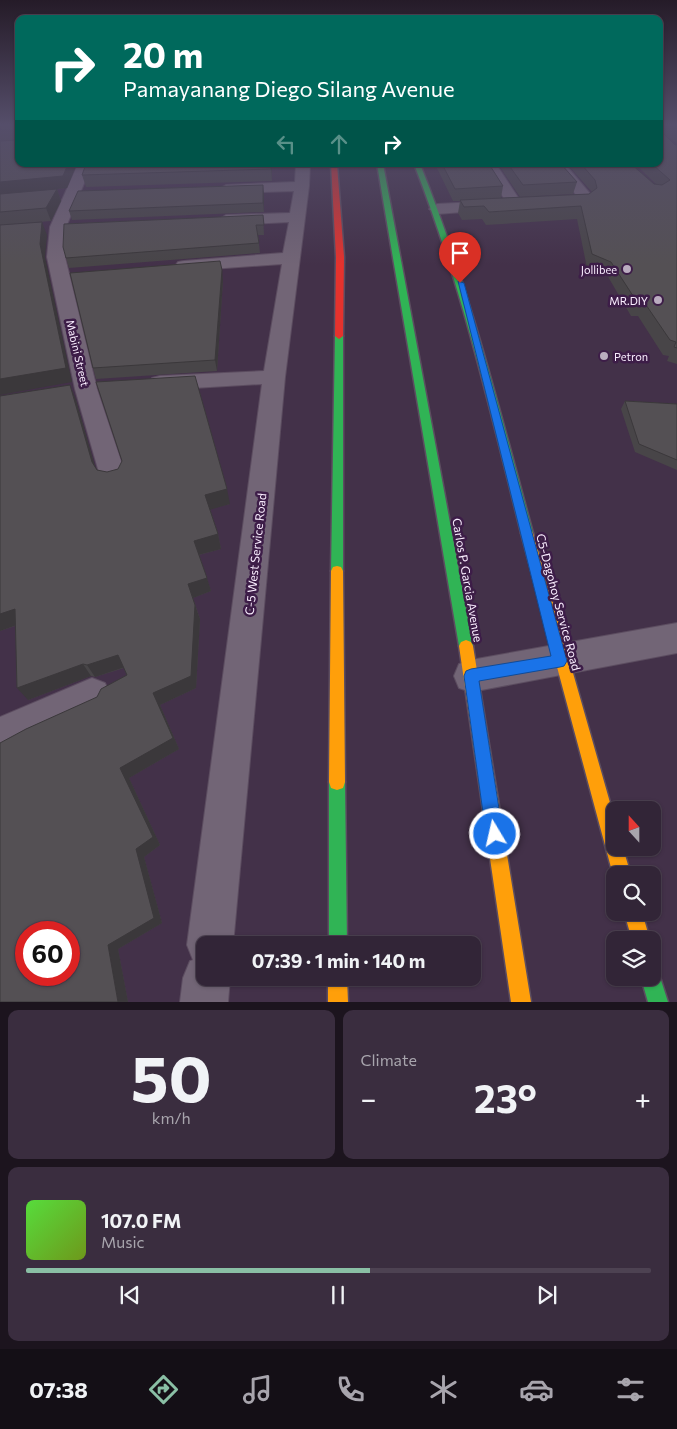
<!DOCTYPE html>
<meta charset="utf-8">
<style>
:root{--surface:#322537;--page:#3a2d3f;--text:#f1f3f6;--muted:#a8a5ad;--line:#4d4252;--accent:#8abfa5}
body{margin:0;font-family:Commissioner,sans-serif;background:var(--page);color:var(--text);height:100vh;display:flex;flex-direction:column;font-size:19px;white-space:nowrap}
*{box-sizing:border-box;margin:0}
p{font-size:16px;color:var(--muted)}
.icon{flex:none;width:28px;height:28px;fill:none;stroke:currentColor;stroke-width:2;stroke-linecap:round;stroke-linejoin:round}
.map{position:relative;height:1002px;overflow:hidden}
.drawer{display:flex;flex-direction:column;gap:8px;padding:8px;background:#1c141e;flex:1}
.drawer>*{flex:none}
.banner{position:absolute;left:15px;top:15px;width:648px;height:152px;border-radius:10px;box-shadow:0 1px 4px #0004,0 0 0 1px var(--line);background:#00695c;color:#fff;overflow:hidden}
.needle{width:32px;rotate:339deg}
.fabs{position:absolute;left:606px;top:801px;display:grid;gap:10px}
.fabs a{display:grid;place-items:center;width:55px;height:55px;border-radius:10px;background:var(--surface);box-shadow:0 1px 4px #0004,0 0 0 1px var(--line);font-size:25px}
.speed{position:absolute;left:15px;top:921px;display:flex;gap:10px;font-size:25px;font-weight:700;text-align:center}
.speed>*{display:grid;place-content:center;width:65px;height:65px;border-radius:50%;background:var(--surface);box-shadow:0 1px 4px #0004,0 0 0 1px var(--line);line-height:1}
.speed .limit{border:8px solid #d22;background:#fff;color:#111}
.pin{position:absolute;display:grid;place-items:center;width:42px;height:42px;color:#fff;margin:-51px -21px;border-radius:50% 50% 50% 0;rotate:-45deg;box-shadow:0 0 5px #0007}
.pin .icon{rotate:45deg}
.me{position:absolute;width:55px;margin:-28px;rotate:351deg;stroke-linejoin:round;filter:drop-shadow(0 0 4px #0008)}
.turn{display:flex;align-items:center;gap:18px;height:105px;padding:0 25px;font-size:22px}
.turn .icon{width:65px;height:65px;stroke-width:2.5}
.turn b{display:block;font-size:35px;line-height:42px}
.lanes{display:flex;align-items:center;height:48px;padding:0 25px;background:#0003;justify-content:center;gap:25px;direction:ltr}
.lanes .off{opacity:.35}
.big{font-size:38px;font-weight:700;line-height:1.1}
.drawer .widget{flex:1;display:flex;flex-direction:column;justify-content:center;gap:8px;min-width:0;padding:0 18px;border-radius:10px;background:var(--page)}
.drawer .dial{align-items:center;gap:0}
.dial b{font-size:65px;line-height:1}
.song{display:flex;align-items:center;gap:15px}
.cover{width:60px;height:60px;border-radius:8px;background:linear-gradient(135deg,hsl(110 70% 55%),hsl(80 70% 35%))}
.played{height:5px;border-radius:2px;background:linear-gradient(90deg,var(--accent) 55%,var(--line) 55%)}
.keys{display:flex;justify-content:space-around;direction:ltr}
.heat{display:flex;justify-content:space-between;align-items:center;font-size:28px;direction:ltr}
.drawer .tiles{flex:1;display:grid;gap:8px;grid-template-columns:1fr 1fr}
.widget:last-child{grid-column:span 2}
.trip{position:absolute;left:196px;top:936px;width:285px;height:50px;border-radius:10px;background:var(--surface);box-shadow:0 1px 4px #0004,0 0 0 1px var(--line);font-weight:700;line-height:50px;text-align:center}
.tab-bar{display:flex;height:80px;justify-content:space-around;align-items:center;background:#140f16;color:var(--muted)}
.tab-bar .icon{width:35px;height:35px}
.tab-bar .active{color:var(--accent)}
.tab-bar b{font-size:22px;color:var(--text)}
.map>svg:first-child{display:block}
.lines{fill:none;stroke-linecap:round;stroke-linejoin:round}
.street-casing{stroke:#5c4d60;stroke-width:2}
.fast-casing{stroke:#5c4d60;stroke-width:3}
.slow-casing{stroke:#5c4d60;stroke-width:3}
.jam-casing{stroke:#5c4d60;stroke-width:3}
.street{fill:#726576;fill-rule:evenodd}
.fast{fill:#30b455;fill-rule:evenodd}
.slow{fill:#ff9f0a;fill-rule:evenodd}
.jam{fill:#e5322d;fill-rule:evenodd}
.wall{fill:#484548}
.shaded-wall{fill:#3b383b}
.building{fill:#545054;stroke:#3b383b;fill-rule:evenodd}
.route{fill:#1a73e8;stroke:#114b97}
.poi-dot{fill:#baacbf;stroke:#3d1d48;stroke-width:2}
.labels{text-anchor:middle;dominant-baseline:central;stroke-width:5;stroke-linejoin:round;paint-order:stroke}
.far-poi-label{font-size:11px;fill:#faeeff;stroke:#3d1d48;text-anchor:end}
.far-street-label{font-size:11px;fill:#faeeff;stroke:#3d1d48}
.street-label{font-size:12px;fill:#faeeff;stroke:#3d1d48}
</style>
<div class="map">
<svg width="677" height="1002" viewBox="0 0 677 1002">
<rect width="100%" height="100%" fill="#433149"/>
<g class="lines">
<defs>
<path id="street" d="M78,164H92L66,227L65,257L97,389L126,476L122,483L113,485L104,483L100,476L75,389L47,257L50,227Z
M296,164H310L309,186L285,377L233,945H205V978H230L228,1002H180L183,978L190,961L193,960L187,945L262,384L160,390L152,388L149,383L152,378L160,376L264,371L282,264L184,271L178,270L175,266L178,262L184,261L283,253L289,222L226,225L218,220L226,215L290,213L294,191L226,193L219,189L226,185L295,182Z
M482,164H496L523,205L520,208H510Z
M551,164H565L592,196L589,203L549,205L546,202L549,199L577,196Z
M496,201L504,206L501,209L437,214L429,209L437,204Z
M677,623V653L471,692L459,688L454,676L459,664L471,660Z
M92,678L105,683L110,695L105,707L0,755V717Z"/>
<path id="fast" d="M377,164H383L473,646L471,650L466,652L461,650L459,646Z
M414,164H420C468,284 499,408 533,533L531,536H523L521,533C490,408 461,284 414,164Z
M339,333L343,336V571L341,575L337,576L333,575L331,571L335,336Z
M337,774L343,776L345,782L347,945H329V782L331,776Z
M652,969L658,971L668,1002H648L641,978H652Z"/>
<path id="slow" d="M527,528L531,530L533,533L615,820V848H623L631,875H615V879L613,875L521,533L523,530Z
M337,566L341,567L343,571L345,782L343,788L337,790L331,788L329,782L331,571L333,567Z
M466,640L471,642L473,646L531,1002H511L459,646L461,642Z
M624,912H642L650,940H632Z
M328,978H347L348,1002H328Z"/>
<path id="jam" d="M331,164H337L344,257L343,336L339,339L335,336L336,257Z"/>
</defs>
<!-- street casing -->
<use href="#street" class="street-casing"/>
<!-- fast casing -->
<use href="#fast" class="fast-casing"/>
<!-- slow casing -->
<use href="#slow" class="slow-casing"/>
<!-- jam casing -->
<use href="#jam" class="jam-casing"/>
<!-- street -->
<use href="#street" class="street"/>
<!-- fast -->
<use href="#fast" class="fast"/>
<!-- slow -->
<use href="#slow" class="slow"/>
<!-- jam -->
<use href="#jam" class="jam"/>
</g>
<!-- wall -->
<path class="wall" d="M0,125H19V164H77L67,188L57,189L61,201L51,221L0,225Z
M659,125H677V143L664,135L675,145H677V364L667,361L669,356L663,355L638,316H631L607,275L587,268L577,219L486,225L482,219L462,220L458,213L460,201H453L435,164H489L503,186L501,198L589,194L592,192L567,164H631L654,184L657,185L635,164H659Z
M272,164V181L86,187L82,175Z
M498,164H561L577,182L573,194L520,197Z
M264,194V212L72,220L69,211Z
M263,215L264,235H258L260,253L69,268L66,258Z
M223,280L217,371L96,379L93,368Z
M76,400L95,467L97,470L230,504L210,509L218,534L221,549L199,555L211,591L193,598L200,619L196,688L160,705L179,749L129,778L160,845L144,857L162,923L118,949L128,1002H0L97,697L127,675L124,668L95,677L91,676L28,700L15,626L0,631Z
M625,401L677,404V470L635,452L621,409Z"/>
<!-- shaded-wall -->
<path class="shaded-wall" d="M68,164H77L67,188L57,189L61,201L51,221L46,208L0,195V182Z
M271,164H272V181L271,169Z
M263,185L264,194V212L263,203Z
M42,222L47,235L45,257L72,382L0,395V379L40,244Z
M222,270L223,280L217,371L215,360Z
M70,385L76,400L98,477L92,462Z
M227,489L230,504L209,510L205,495Z
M218,534L221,549L198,555L194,541Z
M207,578L211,591L193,598L188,584Z
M195,605L200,619L196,688L160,705L179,749L129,778L160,845L144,857L162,923L118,949L128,1002H118L108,945L136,849L120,768L153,693Z
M15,609L25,622L0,631V614Z
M118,655L125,667L95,677L87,665Z
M83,664L91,676L28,700L17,688Z"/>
<!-- building -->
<path class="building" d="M0,125H19V164H68L63,176L0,182V141L16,140V130H0Z
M659,125H661L662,132L675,145H677V348L674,347L676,342L670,340L644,302H637L611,262L592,254L581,206L489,212L484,206L464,207L460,200L589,194L597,188L595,180L581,164H631L654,184L662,185L670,180L652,164H659Z
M670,125H677V129Z
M86,164H271V169L82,175Z
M442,164H489L503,186L455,189Z
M508,164H561L577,182L523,185Z
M263,185V203L69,211L78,191Z
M57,189L46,208L0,212V194Z
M263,215L264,225H256L259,243L66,258L63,247L64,224Z
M42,222L40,244L66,368L0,379V225Z
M220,261L222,270L215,360L93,368L70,273Z
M195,376L227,489L205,495L218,534L194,541L207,578L188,584L195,605L191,676L153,693L173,738L120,768L153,837L136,849L154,918L108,945L118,1002H0V743L26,729L97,697L101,689L127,675L118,655L87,665L83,664L17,688L15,609L0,614V396L70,385L92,462L97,470L107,472L118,469L122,461L96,382ZM26,932H69V975H26Z
M625,401L677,404V460L639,444Z"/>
<!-- sky -->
<linearGradient id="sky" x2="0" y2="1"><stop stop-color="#251b28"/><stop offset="0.47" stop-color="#554e6a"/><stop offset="1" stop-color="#554e6a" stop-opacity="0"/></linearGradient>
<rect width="677" height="265" fill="url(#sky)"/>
<!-- route -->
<path class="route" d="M458,281L464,283L567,661L564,666L560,667L479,681L503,834L501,840L495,843L489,840L486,834L464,676L466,671L471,669L551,656Z"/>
<!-- markers -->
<g class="poi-dot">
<circle cx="627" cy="269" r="5"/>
<circle cx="658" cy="300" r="5"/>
<circle cx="604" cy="356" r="5"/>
</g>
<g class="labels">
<!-- far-poi labels -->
<g class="far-poi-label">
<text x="617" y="269">Jollibee</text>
<text x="648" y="300">MR.DIY</text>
<text x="614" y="356" text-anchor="start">Petron</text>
</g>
<!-- far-street labels -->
<g class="far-street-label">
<text transform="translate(78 353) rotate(77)">Mabini Street</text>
</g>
<!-- street labels -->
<g class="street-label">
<text transform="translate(255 554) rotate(-84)">C-5 West Service Road</text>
<text transform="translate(468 580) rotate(80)">Carlos P. Garcia Avenue</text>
<text transform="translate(559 602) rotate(75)">C5-Dagohoy Service Road</text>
</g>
</g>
</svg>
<div class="fabs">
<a><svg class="needle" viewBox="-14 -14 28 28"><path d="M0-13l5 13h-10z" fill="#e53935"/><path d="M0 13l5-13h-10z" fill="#a8a5ad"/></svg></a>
<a><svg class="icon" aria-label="search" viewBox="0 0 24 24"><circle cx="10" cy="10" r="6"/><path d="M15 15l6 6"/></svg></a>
<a><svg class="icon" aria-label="layers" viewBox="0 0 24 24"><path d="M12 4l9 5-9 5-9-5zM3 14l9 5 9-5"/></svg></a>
</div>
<div class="speed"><div class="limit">60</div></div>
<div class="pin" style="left:460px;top:283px;background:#d93025"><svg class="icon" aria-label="arrive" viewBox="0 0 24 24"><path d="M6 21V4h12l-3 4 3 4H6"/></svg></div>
<svg class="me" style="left:495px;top:834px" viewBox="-20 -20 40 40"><circle r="17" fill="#1a73e8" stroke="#fff" stroke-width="3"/><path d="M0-11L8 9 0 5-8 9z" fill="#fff"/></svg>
<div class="trip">07:39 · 1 min · 140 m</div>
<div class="banner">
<div class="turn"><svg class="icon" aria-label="right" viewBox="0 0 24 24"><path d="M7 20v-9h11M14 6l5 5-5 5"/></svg><div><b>20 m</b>Pamayanang Diego Silang Avenue</div></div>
<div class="lanes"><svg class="icon off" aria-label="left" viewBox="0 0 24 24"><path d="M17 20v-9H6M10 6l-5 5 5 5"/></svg><svg class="icon off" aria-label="ahead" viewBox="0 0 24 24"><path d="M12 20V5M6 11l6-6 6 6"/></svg><svg class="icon" aria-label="right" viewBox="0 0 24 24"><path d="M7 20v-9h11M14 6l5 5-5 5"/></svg></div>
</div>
</div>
<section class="drawer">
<div class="tiles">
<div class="widget dial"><b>50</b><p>km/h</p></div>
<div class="widget"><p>Climate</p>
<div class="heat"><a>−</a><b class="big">23°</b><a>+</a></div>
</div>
<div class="widget">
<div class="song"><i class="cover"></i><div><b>107.0 FM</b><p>Music</p></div></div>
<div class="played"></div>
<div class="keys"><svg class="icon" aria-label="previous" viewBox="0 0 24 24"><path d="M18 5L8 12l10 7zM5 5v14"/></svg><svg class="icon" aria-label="pause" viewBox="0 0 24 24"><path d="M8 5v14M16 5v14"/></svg><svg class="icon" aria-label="next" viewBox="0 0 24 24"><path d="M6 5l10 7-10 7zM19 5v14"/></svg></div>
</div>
</div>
</section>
<nav class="tab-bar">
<b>07:38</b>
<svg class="icon active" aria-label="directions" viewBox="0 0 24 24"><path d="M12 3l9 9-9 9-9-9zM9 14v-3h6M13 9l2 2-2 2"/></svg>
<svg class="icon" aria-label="music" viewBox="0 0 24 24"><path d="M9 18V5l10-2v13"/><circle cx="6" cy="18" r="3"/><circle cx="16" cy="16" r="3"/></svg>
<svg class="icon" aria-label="phone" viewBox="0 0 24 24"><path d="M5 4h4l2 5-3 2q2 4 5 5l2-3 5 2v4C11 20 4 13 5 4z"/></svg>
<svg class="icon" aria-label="climate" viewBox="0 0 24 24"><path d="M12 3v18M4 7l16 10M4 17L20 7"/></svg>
<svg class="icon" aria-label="car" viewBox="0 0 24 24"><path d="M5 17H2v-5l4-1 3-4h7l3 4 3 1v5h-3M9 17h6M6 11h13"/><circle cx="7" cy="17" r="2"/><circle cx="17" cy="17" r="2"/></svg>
<svg class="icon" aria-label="filters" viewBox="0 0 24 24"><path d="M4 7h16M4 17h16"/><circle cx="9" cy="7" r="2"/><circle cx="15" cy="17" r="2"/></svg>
</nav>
